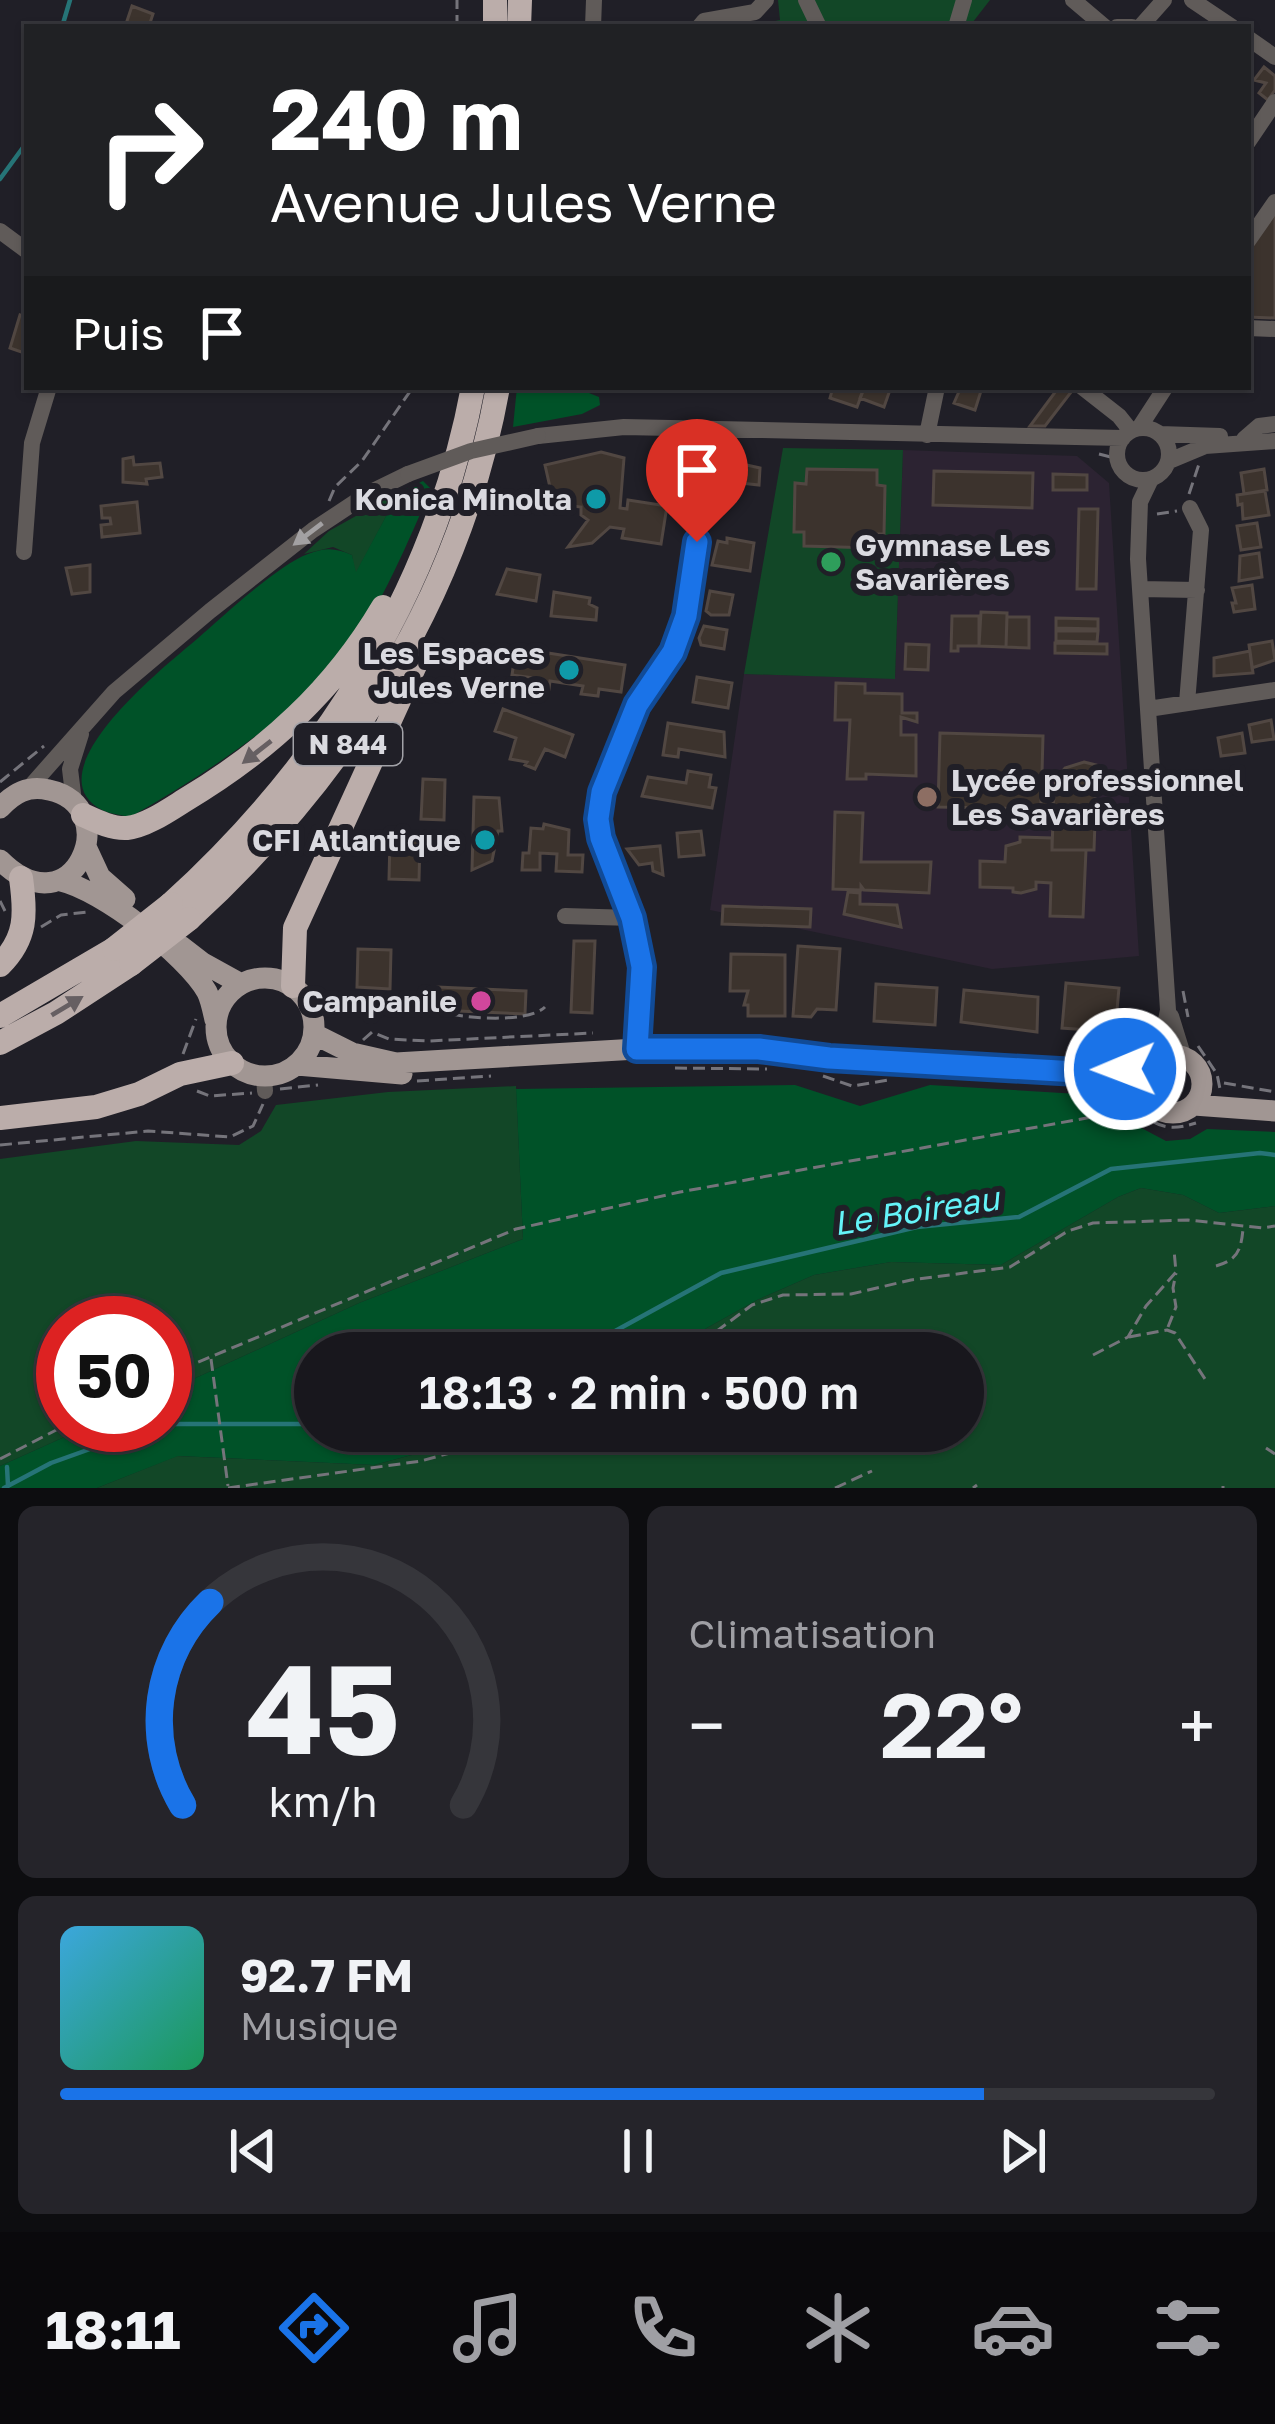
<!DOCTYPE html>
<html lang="fr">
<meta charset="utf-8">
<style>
:root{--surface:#18171d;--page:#25242a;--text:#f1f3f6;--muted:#9f9fa4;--line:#36363b;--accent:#1a73e8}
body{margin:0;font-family:"Golos Text",sans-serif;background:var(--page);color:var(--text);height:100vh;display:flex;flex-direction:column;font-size:45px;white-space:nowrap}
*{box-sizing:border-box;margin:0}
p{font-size:39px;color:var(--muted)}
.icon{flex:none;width:66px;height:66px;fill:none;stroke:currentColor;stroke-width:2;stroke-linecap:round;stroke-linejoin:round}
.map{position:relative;height:1488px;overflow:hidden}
.details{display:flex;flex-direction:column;gap:18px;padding:18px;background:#0d0d10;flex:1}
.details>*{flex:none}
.top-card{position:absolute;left:24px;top:24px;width:1227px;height:366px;border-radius:0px;box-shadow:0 3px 9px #0004,0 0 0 3px var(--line);background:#202124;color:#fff;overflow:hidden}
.speed{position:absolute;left:36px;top:1296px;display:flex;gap:24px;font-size:60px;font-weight:700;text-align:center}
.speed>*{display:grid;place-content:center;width:156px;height:156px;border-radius:50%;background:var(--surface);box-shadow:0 3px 9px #0004,0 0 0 3px var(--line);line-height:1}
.speed .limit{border:18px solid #d22;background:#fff;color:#111}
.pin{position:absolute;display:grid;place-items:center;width:102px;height:102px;color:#fff;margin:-123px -51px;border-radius:50% 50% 50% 0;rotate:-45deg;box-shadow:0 0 12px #0007}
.pin .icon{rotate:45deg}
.me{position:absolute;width:132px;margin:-66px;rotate:269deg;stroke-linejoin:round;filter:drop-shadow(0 0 9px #0008)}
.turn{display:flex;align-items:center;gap:42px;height:252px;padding:0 48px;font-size:54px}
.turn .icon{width:156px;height:156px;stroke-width:2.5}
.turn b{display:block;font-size:84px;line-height:102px}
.then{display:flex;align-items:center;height:114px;padding:0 48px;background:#0003;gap:24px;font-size:45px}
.big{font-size:90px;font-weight:600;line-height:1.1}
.details .widget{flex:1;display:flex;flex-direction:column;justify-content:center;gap:18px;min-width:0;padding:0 42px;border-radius:18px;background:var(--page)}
.details .dial{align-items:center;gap:0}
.dial svg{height:312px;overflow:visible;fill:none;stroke:var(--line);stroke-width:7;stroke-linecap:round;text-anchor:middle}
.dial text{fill:var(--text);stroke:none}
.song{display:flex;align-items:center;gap:36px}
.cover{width:144px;height:144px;border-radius:18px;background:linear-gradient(135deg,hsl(200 70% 55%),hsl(150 70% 35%))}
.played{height:12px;border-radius:6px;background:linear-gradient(90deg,var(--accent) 80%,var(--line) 80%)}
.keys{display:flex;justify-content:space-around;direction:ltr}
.heat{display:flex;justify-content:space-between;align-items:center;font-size:66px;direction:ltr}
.details .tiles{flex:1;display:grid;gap:18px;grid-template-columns:1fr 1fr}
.widget:last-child{grid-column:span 2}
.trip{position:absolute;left:294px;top:1332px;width:690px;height:120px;border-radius:60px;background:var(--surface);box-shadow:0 3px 9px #0004,0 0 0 3px var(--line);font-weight:600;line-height:120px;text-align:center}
.menu{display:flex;height:192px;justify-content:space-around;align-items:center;background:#0a090c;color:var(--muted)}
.menu .icon{width:84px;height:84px}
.menu .active{color:var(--accent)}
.menu b{font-size:54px;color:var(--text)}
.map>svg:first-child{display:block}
.education{fill:#2c2332}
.green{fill:#124727}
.forest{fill:#005228}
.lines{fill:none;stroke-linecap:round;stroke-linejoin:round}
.stream{stroke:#267477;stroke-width:4.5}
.building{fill:#3c332d;stroke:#514742;stroke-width:3}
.path{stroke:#75747b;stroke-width:3;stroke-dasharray:12 6;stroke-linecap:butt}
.minor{stroke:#605b59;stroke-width:16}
.major{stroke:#a19693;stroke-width:21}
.highway{stroke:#bbadaa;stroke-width:24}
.minor-bridge{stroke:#605b59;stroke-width:16}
.highway-bridge{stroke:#bbadaa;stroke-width:24}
.oneway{fill:#a3a1a3}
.oneway2{fill:#665f62}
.route-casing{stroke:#114b97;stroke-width:30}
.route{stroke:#1a73e8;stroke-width:21}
.culture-dot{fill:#0f9aa8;stroke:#201f27;stroke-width:4.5}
.leisure-dot{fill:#2e9e5b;stroke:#201f27;stroke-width:4.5}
.education-dot{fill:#8d6e63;stroke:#201f27;stroke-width:4.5}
.hotel-dot{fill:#d1479c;stroke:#201f27;stroke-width:4.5}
.labels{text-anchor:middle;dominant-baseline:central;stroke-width:12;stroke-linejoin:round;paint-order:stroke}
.shield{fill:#201f27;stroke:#a2a2a8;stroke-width:3}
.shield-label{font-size:27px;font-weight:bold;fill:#dadae0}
.poi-label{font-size:30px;font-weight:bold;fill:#dadae0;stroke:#201f27;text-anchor:end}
.water-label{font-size:33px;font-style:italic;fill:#64f4f9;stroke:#201f27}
</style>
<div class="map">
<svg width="1275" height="1488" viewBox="0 0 1275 1488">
<rect width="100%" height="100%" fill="#201f27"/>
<!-- education -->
<path class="education" d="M903,450L1077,456L1109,483L1139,956L992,969L710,910L744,674L895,678Z"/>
<!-- green -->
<path class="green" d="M778,0H990L969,27L752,26L780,20Z
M783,448L903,450L895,679L744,674Z
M399,492L355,575L352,555L333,547L304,554L329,531Z
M516,1086L523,1239L359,1303L165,1392V1323H63V1425H91L0,1466V1159L136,1141L239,1145L261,1131L276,1105L388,1092Z
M1141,1188L1183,1195L1219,1213L1275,1206V1488H97L177,1456L374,1465L502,1431H963V1353H662L757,1300L814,1275L891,1262L1001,1265L1118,1197Z"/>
<!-- forest -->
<path class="forest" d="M517,387H574L599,397L600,405L582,414L513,427Z
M423,481L431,489C407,544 374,625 333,669C276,728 200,777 130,817C122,815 110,814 102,810C30,772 169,663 197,639C223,616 278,565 308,554C325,547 336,548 352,555L356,572L399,492Z
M795,1085L860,1106L930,1085L1112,1096L1132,1123L1166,1141L1190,1139L1207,1129L1275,1132V1206L1219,1213L1183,1195L1141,1188L1118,1197L1001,1265L891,1262L814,1275L757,1300L662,1353H315V1431H502L374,1465L178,1456L97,1488H0V1466L91,1425H165V1392L359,1303L523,1239L516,1089Z"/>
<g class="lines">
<!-- stream -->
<path class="stream" d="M62,27L70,0
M0,179L27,142
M575,1353L721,1273L917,1227L1019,1217L1111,1169L1260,1153L1275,1155
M165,1424H315
M7,1467L8,1486
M4,1488L51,1463L157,1425"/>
</g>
<!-- building -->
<path class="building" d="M132,6L153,14L150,23L125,27Z
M1264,67L1275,76V90L1268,100L1259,93L1266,83L1254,80Z
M1275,213V318L1248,317V251Z
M27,314V354L10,348L20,315L26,317Z
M833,387L863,391L857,407L830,398Z
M864,387H891L884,407L860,398Z
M961,387L981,391L975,410L954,403Z
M1051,387H1075L1045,426H1030L1056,391Z
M601,452L624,458L620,508L627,509L628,500L667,506L661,544L622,538L624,529L610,527L592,543L568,547L588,520L581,515V507L572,506L571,498L552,496L545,465Z
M133,457L134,465L160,463L162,477L146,479L147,484L123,482V459Z
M733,462L760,468L759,485L731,482Z
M807,469L877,470V485L885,486L884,534H875V548L804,546V532H794L795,483L806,484Z
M1264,469L1267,490L1244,494L1241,473Z
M934,471L1033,473L1032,508L933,505Z
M1053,474L1087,475V490H1053Z
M1265,491L1269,515L1243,519L1242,504L1238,505L1237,495Z
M137,502L140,533L102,537L101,525L111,524L110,518H102L101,506Z
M1079,509H1098L1096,589H1077Z
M1257,523L1261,547L1241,550L1237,526Z
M727,538L754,543L750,571L712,565L718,541L727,543Z
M1259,553L1262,577L1239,581L1240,556Z
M90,565V592L72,594L66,568Z
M507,569L540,575L536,601L497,594Z
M1252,585L1255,609L1234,612L1232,603H1236L1232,588Z
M710,591L733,595L729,615H711L706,611Z
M554,592L590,598L589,604L597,608L596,620L551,616Z
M981,612L1007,613L1006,647L979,646Z
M952,616H979V646H958V651H951Z
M1007,617H1029V648L1006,647Z
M1056,618L1098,619V629L1056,628Z
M704,626L727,630L724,649L701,645L699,638Z
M1056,631H1098L1097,642L1056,641Z
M1272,641L1275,660L1252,668L1249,645Z
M1055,643L1107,644V654L1055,653Z
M906,644L929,645L928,670L905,669Z
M516,648L625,665L621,692L599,689L598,696L581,694L583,686L550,681L549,689L533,686L534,678L512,675Z
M1250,651L1253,673L1214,676V658Z
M697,677L732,683L728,708L693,702Z
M836,683L865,684V693L902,694V713H917V722L901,717V735H916V776L866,774V779H847L850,720H835Z
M503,709L573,735L565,757L545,749L535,769L525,765L527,762L510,759L516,738L495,731Z
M1271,720L1274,739L1252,742L1249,725Z
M668,723L724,732L725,757L679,749L678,757L663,755Z
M940,733L1043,736L1041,809L938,807Z
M1242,733L1245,753L1221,756L1218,738Z
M1084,762L1096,765L1095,807L1085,806L1084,820L1095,821L1094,850H1052L1053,820H1062V806H1053L1056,779L1065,768Z
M688,771L711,775L709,787L716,788L712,808L642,796L648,777L686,783Z
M423,779L445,780L444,820L421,819Z
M1041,791H1053V806H1062V820L1041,815Z
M474,797L499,798L502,831H498L492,861L472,870Z
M835,812L863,813L861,862H931L929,893L864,890L861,886V890L833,889Z
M544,824L569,830L568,855H583L582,872L556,871L557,854L540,853V870H522L523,853H529L531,828L543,829Z
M701,831L704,855L679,857L677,833Z
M1020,837L1052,838V850H1086L1083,917L1050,916L1051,883L1036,882V889L1021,893L1013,892V888L980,887V861L1005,862L1006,846L1020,842Z
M390,839L420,840L419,880L389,879Z
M660,846L663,875L653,871L652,863L639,865L627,849Z
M848,892L860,893V904L897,905L901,927L844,914Z
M723,906L811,909L810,927L722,924Z
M574,941H595L592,1013L571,1012Z
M798,946L840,949L836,1010L817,1009L811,1017L793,1016Z
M358,949L391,950L390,989L357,987Z
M731,954L785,955V1016H748V1005H744L748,991H730Z
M1066,983L1119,988L1115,1032L1062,1028Z
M876,984L937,988L935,1025L874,1021Z
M437,987L526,991L525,1014L436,1010Z
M964,990L1038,997L1037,1032L961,1022Z"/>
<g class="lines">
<!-- path -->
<path class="path" d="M457,27V0
M1099,454L1118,459
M1189,494L1199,464
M329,501L335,487L362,461L413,387
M1157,514L1177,511
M0,782L44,746
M0,901L5,911
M41,927L61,915L87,912
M1183,991L1188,1017
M417,1003C439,1018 526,1026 545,1007
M363,1040L372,1032L389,1039L428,1041L593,1033
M1198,1046L1217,1074L1220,1089
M183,1054L196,1019
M675,1068L767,1069
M823,1076L852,1086L889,1080
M417,1081L491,1076
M1224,1083L1275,1092
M280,1089L318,1085
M1113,1090L1121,1091C1148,1117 1155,1136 1196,1123
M197,1091L210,1096L252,1093
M1138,1107L1148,1100
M0,1145L148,1131L230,1137L253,1126L263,1104
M1216,1266C1237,1260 1241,1251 1243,1229
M1168,1327L1176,1307L1173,1288L1176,1273
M1129,1337L1167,1330L1175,1333L1205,1379
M687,1353L752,1305L783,1295L851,1294L911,1280L1010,1267L1068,1231L1093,1223L1188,1220L1263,1228L1275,1226
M1093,1355L1128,1337L1146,1306L1176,1272L1174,1250
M211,1359L228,1486
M165,1376L516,1229L680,1192L1114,1113L1130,1103
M936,1431L938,1438
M1266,1448L1275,1454
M0,1459L66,1425
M1223,1486V1488
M228,1488L421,1461L530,1431
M835,1488L872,1471
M973,1488L977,1485"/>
<!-- minor -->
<path class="minor" d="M806,0L819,27
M1073,0L1105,27
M1192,0L1232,27
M593,27L594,0
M699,27L704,21L755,12L766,0
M956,27L964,0
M1117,27H1132
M1140,27L1164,0
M1248,38L1275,57
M1248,142L1275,102
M0,231L27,251
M1248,241L1275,202
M1248,328L1275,329
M1082,387L1119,416L1131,431
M1117 454a26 26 0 1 1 52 0a26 26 0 1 1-52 0Z
M1139,428L1165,388
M1160,434L1220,436
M927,435L937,387
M538,436L624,427L1123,438
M1244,439L1259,426L1275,424
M1169,461L1205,446L1275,441
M1151,479L1140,502L1138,559L1168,1010L1158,1059
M24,552L32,443L49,387
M1140,589L1197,590
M1187,703L1201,530L1190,508
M1148,709L1275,690
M29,788L114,692L210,611L313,530L369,493L408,474
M74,802L70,769L81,734
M565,916L632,918
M1171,1016L1184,1058
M637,1049L642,967L632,918L601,838L598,819L603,792L636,705L673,652L686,616L714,430
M264,1076L265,1091"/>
<!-- major -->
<path class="major" d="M0,808C14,793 28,785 49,790C126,806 74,934 0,860
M87,849L100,877L125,899
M61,881C101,890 186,955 207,992C211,1000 213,1011 215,1020
M181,946L203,963L241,984
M216 1027a49 49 0 1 1 98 0a49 49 0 1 1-98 0Z
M314,1034L352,1053L396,1063L637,1049H759L829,1058L1094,1073L1149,1068
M1144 1084a29 29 0 1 1 58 0a29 29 0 1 1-58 0Z
M297,1065L402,1074
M1194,1105L1275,1111"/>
<!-- highway -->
<path class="highway" d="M495,27V0
M519,27L520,0
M83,815C96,821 112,829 127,828C146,826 169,810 185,800C267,751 334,690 383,607
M171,904C323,766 435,591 473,387
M189,919C345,776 460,598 498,387
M0,965C27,938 26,914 21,878
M293,986L295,928L422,650
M0,1016L114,949
M0,1043L56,1013L131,964
M0,1118L96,1107L139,1094L180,1074L232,1063"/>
<!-- minor-bridge -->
<path class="minor-bridge" d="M408,474L471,451L538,436"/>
<!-- highway-bridge -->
<path class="highway-bridge" d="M114,949L171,904
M131,964L189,919"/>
</g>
<!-- one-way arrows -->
<defs><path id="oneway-solid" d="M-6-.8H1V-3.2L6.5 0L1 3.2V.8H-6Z" transform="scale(3)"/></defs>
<use class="oneway" href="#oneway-solid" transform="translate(308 534) rotate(143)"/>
<g class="oneway2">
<use href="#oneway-solid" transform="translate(257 752) rotate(142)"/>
<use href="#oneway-solid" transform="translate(67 1006) rotate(-31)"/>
</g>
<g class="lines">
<defs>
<path id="route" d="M697,542L686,616L673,652L637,705L602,792L598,819L601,838L632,918L642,967L637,1049H759L829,1058L1094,1073L1125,1069"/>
</defs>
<!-- route casing -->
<use href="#route" class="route-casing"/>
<!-- route -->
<use href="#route" class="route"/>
</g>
<!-- markers -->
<g class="culture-dot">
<circle cx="596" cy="499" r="12"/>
<circle cx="569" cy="670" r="12"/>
<circle cx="485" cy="840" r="12"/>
</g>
<circle class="leisure-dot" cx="831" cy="562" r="12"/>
<circle class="education-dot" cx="927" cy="797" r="12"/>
<circle class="hotel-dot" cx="481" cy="1001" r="12"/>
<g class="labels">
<!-- shield labels -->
<rect class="shield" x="294" y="723" width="108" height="42" rx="9"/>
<g class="shield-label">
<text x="348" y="744">N 844</text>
</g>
<!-- poi labels -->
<g class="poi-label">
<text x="572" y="499">Konica Minolta</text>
<text x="855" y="545" text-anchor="start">Gymnase Les<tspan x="855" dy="34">Savarières</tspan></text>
<text x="545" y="653">Les Espaces<tspan x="545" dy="34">Jules Verne</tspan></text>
<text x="951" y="780" text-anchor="start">Lycée professionnel<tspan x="951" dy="34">Les Savarières</tspan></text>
<text x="461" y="840">CFI Atlantique</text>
<text x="457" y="1001">Campanile</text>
</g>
<!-- water labels -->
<g class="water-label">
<text transform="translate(916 1210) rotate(-9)">Le Boireau</text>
</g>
</g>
</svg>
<div class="speed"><div class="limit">50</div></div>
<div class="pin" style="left:697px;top:542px;background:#d93025"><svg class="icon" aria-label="arrive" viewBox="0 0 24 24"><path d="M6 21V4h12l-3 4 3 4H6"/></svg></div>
<svg class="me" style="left:1125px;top:1069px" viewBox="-20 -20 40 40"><circle r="17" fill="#1a73e8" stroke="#fff" stroke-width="3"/><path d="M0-11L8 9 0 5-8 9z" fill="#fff"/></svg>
<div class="trip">18:13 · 2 min · 500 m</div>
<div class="top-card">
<div class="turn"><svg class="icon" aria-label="right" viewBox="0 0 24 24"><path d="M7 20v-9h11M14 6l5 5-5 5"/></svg><div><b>240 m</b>Avenue Jules Verne</div></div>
<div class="then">Puis<svg class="icon" aria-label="arrive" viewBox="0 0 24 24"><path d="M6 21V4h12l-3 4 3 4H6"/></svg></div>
</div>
</div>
<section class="details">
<div class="tiles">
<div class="widget dial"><svg viewBox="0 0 100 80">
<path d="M14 69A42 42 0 1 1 86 69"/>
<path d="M14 69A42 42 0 0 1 21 17" stroke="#1a73e8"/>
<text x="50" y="56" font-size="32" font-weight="700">45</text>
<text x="50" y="72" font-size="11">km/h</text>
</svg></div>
<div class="widget"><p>Climatisation</p>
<div class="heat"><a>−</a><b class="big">22°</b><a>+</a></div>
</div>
<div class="widget">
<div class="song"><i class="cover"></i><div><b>92.7 FM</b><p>Musique</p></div></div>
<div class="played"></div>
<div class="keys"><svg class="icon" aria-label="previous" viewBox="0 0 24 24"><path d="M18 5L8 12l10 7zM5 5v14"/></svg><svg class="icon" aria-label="pause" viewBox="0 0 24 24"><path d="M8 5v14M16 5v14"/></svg><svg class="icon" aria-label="next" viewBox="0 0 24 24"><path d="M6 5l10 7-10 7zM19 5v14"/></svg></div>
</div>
</div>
</section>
<nav class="menu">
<b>18:11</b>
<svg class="icon active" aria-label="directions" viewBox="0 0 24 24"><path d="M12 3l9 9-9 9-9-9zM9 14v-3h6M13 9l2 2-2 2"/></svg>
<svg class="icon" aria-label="music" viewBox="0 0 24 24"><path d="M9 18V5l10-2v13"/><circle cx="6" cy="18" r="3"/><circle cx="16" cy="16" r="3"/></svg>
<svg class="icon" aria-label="phone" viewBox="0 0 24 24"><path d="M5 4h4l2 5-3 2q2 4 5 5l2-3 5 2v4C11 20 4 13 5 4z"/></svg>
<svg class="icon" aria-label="climate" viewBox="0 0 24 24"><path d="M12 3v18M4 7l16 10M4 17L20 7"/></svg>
<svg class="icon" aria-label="car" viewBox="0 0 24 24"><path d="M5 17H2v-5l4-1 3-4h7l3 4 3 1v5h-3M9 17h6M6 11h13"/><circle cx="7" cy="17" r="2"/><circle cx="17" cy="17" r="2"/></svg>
<svg class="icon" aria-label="filters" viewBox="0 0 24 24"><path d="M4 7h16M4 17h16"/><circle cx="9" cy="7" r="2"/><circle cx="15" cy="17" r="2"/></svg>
</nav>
